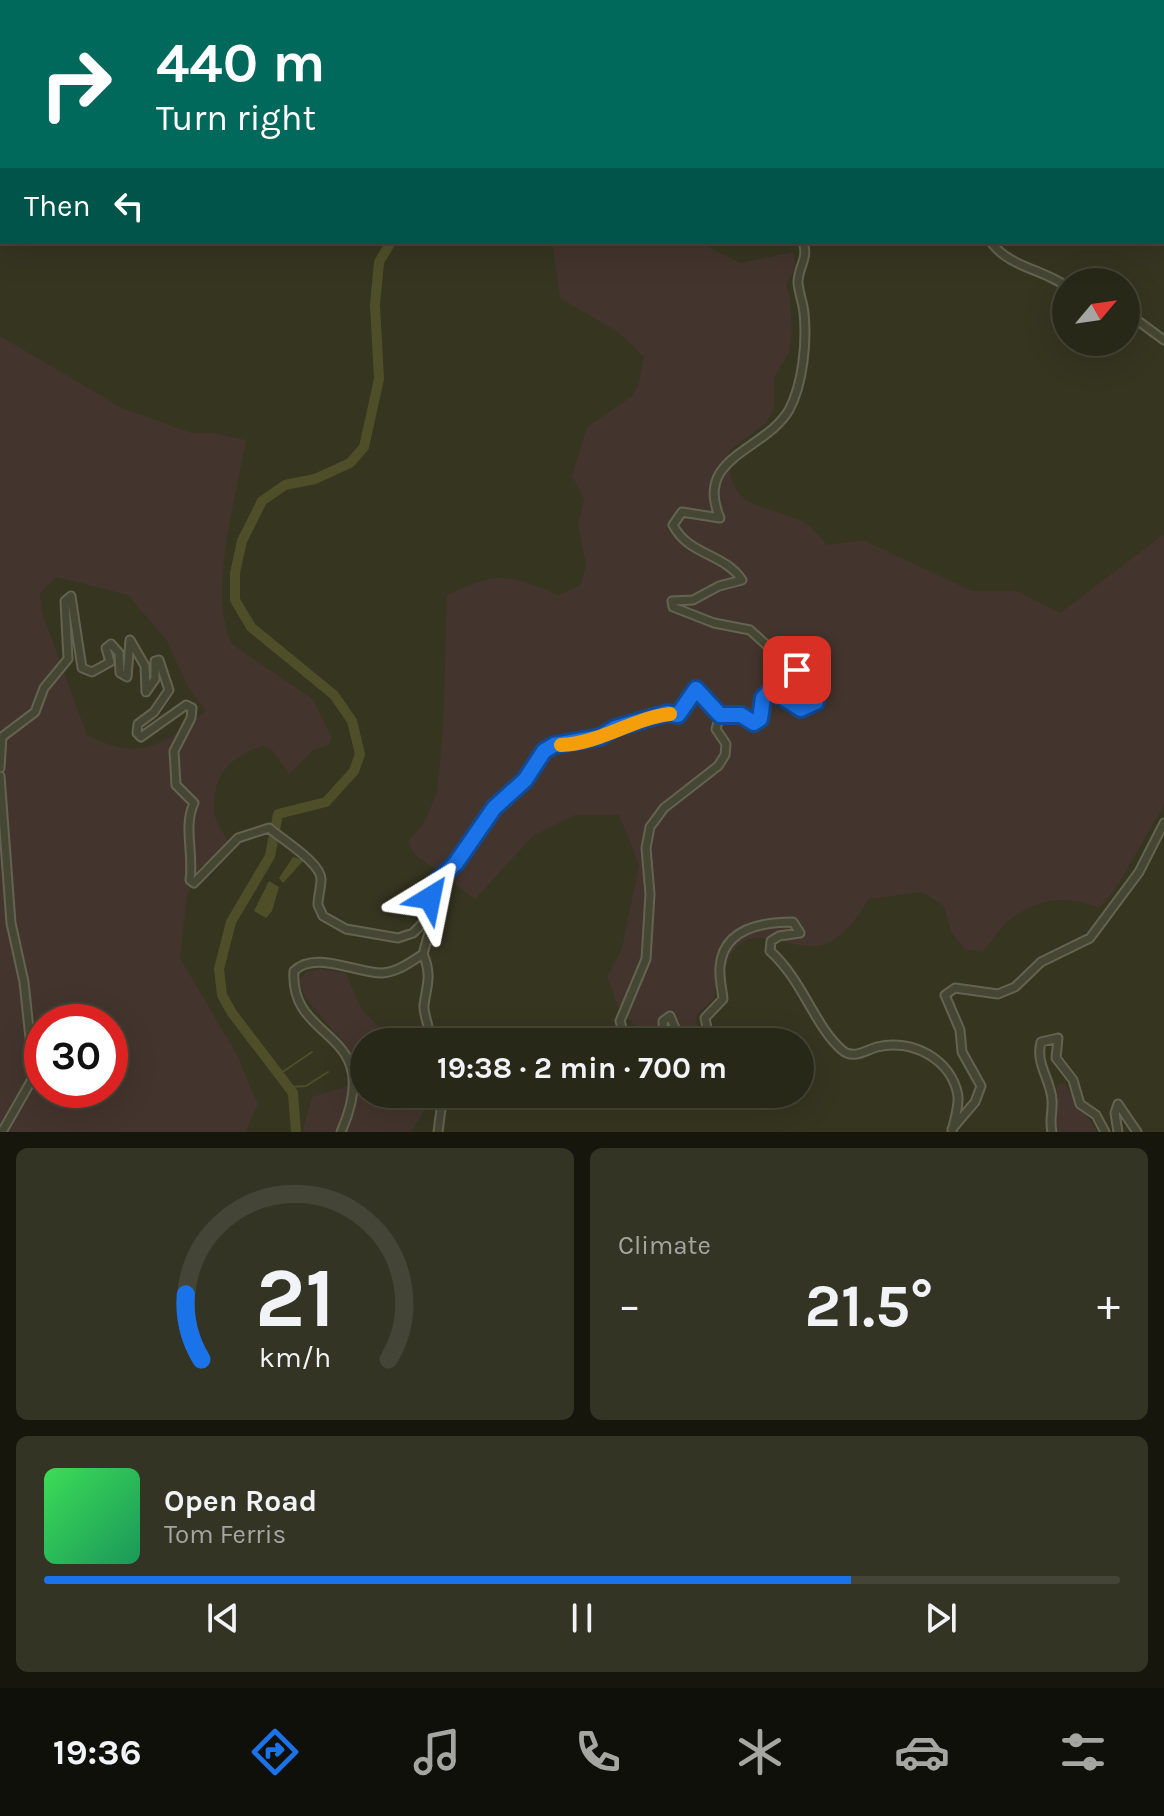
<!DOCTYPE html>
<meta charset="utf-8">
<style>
:root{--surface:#282818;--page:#343425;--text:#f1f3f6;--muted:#a5a6a2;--line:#444437;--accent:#1a73e8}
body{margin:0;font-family:Karla,sans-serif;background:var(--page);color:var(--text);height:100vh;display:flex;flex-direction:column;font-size:30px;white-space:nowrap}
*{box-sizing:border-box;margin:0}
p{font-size:26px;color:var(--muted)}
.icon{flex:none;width:44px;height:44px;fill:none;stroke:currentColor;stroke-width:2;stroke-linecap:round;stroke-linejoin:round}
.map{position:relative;height:1132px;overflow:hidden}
.panel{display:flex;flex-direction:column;gap:16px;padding:16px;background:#16160d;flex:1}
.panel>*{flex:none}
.top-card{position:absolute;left:0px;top:0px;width:1164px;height:244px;box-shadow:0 8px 32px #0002,0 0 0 2px var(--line);background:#00695c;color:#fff;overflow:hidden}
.needle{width:52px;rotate:61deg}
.fabs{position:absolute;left:1052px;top:268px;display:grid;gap:16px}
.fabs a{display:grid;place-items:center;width:88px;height:88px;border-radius:50%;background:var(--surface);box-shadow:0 8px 32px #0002,0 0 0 2px var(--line);font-size:40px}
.speed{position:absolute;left:24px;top:1004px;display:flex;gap:16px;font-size:40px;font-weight:700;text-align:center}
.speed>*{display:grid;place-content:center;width:104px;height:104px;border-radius:50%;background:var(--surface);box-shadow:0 8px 32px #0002,0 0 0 2px var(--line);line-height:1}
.speed .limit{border:12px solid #d22;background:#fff;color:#111}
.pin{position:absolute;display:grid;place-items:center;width:68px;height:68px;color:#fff;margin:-34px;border-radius:16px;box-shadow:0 4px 12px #0006}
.me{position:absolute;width:88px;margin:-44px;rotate:35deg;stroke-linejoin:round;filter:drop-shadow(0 0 6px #0008)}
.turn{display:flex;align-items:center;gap:28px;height:168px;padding:0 24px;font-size:36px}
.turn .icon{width:104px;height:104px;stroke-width:2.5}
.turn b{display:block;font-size:56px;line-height:68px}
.then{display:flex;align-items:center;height:76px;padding:0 24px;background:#0003;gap:16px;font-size:30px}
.big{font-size:60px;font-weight:700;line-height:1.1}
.panel .widget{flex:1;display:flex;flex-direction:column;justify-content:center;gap:12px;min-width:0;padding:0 28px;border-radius:12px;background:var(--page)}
.panel .dial{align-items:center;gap:0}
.dial svg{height:208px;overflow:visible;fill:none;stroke:var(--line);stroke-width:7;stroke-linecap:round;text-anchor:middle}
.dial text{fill:var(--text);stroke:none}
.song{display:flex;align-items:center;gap:24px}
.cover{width:96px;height:96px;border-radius:12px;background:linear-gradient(135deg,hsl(130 70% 55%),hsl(150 70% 35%))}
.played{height:8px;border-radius:4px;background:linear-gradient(90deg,var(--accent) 75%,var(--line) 75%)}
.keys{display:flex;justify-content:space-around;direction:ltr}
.heat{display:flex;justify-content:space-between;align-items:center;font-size:44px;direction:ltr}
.panel .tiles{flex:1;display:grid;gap:16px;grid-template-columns:1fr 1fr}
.widget:last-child{grid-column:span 2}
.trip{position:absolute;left:350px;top:1028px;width:464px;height:80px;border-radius:40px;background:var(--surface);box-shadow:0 8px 32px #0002,0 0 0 2px var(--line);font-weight:700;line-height:80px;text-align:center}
.tabs{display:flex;height:128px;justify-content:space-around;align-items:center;background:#10100a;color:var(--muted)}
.tabs .icon{width:56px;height:56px}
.tabs .on{color:var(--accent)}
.tabs b{font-size:36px;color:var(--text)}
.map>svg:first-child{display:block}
.green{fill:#43352d;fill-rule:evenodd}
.water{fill:#4e4f29}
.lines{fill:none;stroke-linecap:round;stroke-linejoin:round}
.stream{stroke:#4e4f29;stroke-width:2}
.river{stroke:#4e4f29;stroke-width:10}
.minor-casing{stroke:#636450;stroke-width:11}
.minor{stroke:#454633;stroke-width:7}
.route-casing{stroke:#114b97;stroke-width:20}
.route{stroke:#1a73e8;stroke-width:14}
.slow{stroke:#f59e0b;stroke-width:14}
</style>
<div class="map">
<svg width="1164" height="1132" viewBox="0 0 1164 1132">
<rect width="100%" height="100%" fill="#353520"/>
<!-- green -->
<path class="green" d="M552,242H698L740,263L793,252L796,267L786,285L790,297L792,332L789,352L774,379V409L766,423L729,451C727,513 763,501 805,523C813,527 821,538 827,545L863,540L972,591H1017L1060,613L1164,534V805L1115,890L1099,908C1070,896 1044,897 1016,915C1002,923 994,941 982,951L965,950L951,932L944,906L922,892L869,899C859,914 848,932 832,941C803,958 766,926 740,944C728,953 728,970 717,980L714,999L696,1015L699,1037L687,1039L674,1012H667L653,1034L642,1033L619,1009L607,977L622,948L639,865L619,815H575L533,836L475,899L415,855L408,842L425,821L437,792L443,729L447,595C494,572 510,573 558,595L581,585L586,565L578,525L584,499L572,476L587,427L631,397L638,386L644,357L618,332L560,298Z
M0,336L122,408L192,433H213L246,440C237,495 206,597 233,645L313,699L332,738L329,745L313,750L289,774L272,750L263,746C231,757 213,772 214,810C214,820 225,835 230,845L201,866L187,896L180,958L236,1053L258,1104L246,1132H0ZM57,577L128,595L167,641L187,686L206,711C164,745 139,762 87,735L42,612L40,593ZM42,1022H110V1090H42Z
M321,969L346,973L361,1009L395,1042H364V1094H420L427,1107L411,1132H302L312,1097L363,1081L344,1044L306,999L299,981L306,972Z
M1064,1083L1098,1132H1058L1055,1117L1057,1085Z"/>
<!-- water -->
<path class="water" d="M293,857L304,860L283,883L279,878Z
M269,881L279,887L272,911L266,918L254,911Z"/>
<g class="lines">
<!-- stream -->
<path class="stream" d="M281,1073L312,1052
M289,1087L306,1086L328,1072"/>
<!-- river -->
<path class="river" d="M494,2L495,0
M296,1132L293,1093L232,1013L222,995L219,969L231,922L270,856L278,814L326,802L354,771L360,754L352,721L334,695L251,627L235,600V573L242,541L262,501L285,485L315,479L350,463L364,447L379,379L375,305L379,262L391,242"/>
<defs>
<path id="minor" d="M1162,175L1164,177
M1162,203V214
M991,242C1010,268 1041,268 1066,286
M1126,312L1164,340
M0,768L2,737L35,712L44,688L68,659L65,601L71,596L82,668L92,672L110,662L106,648L111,644L119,653L120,673L127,677L130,640L145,666L146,692L155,679V661L159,660L169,690L154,712L138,724L137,733L141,737L186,705L192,708L191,718L174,751L176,785L194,803C183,826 194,854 190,880L194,883L238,838L269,828C284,841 321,863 321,879C321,888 318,896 318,905L323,916L346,929L398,938L413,933L426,920
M0,776L11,923L24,982L34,1076L2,1132
M423,954C432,975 427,984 424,1005C423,1015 430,1025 429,1037L442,1042
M636,1042L623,1032L620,1021L646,959L650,894L646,848L650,827L664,808L718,766L725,755L726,744L716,729L720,715
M664,1042L663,1021L670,1016L681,1042
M710,1042L705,1018L723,999C722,989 719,977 720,967C723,928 763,922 793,922L800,933L779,936L771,941L770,951C802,979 815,1027 842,1050C853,1060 866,1050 877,1047C911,1038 952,1059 958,1096C959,1108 954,1120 952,1132
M952,1129L975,1102L981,1086L962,1052L960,1030L945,995L955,988L998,994L1015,987L1041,962L1090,938L1139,872L1164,823
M341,1132C387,1027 289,1045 294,971C315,950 356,973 382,973C397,972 411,962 423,954L430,929L426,920L431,887L456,863L494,808L525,780L544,751L554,745L600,737L615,728L667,713L678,715L696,689L720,715H741L754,723C764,718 759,698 771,690L801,709L816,702L817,691L796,673L802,669L816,670L820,667C811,650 791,644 773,651L750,630L714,623L673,607L672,601L693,600L719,586L742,580C724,553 689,556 673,525L682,512L720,518C693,457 765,451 789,410C803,384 807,342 804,313C803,303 799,293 798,283C798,266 809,259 803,242
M438,1132L443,1094
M1052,1132C1049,1119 1053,1112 1052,1100C1051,1080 1035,1064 1041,1042L1058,1038L1056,1058L1073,1080L1080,1104L1096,1115L1105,1132
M1118,1132L1115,1113L1118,1104L1137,1132"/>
</defs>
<!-- minor casing -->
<use href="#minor" class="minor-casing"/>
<!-- minor -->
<use href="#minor" class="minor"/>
</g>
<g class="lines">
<defs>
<path id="route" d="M430,898L431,887L456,863L494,808L525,780L544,751L554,745L600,737L615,728L667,713L678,715L696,689L720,715H741L754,723L760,719L763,698L771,690L801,709L816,702L817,691L796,673L797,670"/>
</defs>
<!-- route casing -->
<use href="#route" class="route-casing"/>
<!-- route -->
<use href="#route" class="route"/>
<!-- slow -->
<path class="slow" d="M561,745C599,744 633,718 670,714"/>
</g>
</svg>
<div class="fabs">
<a><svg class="needle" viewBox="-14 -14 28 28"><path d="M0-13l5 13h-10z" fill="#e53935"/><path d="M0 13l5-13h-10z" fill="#a5a6a2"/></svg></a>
</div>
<div class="speed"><div class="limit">30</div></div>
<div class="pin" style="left:797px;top:670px;background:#d93025"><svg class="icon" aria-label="arrive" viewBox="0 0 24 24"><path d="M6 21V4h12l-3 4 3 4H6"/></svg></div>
<svg class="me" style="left:430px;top:898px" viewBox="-20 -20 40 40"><path d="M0-17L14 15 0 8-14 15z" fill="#1a73e8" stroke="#fff" stroke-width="4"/></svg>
<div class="trip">19:38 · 2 min · 700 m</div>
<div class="top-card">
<div class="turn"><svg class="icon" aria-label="right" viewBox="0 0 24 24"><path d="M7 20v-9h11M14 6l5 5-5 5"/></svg><div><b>440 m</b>Turn right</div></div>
<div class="then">Then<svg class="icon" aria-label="left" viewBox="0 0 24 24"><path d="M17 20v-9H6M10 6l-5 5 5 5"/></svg></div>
</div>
</div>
<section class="panel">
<div class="tiles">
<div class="widget dial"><svg viewBox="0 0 100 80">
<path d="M14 69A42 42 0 1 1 86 69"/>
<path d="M14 69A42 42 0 0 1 8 44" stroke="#1a73e8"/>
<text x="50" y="56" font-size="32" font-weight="700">21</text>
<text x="50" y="72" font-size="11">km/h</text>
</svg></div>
<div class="widget"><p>Climate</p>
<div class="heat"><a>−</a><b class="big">21.5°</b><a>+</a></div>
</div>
<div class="widget">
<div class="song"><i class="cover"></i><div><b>Open Road</b><p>Tom Ferris</p></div></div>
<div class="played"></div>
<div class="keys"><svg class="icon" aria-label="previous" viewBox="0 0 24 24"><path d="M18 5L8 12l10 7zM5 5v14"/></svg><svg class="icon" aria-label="pause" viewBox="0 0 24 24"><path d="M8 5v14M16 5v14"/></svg><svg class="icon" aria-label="next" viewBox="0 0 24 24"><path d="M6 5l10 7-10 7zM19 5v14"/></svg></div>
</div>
</div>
</section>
<nav class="tabs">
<b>19:36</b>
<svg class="icon on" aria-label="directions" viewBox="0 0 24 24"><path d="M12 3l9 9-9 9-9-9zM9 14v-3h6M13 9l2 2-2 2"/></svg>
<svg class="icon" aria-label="music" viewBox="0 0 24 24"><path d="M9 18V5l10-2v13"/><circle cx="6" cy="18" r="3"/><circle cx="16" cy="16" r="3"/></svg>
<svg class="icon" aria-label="phone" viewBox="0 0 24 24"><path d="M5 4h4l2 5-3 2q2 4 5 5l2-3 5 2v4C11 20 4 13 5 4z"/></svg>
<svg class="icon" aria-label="climate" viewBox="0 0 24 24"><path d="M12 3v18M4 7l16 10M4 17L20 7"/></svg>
<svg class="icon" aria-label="car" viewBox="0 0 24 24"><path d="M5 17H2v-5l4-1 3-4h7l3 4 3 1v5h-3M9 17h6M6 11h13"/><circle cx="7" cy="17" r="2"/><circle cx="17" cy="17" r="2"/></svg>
<svg class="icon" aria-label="filters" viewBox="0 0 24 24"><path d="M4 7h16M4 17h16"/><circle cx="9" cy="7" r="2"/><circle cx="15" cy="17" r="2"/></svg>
</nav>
